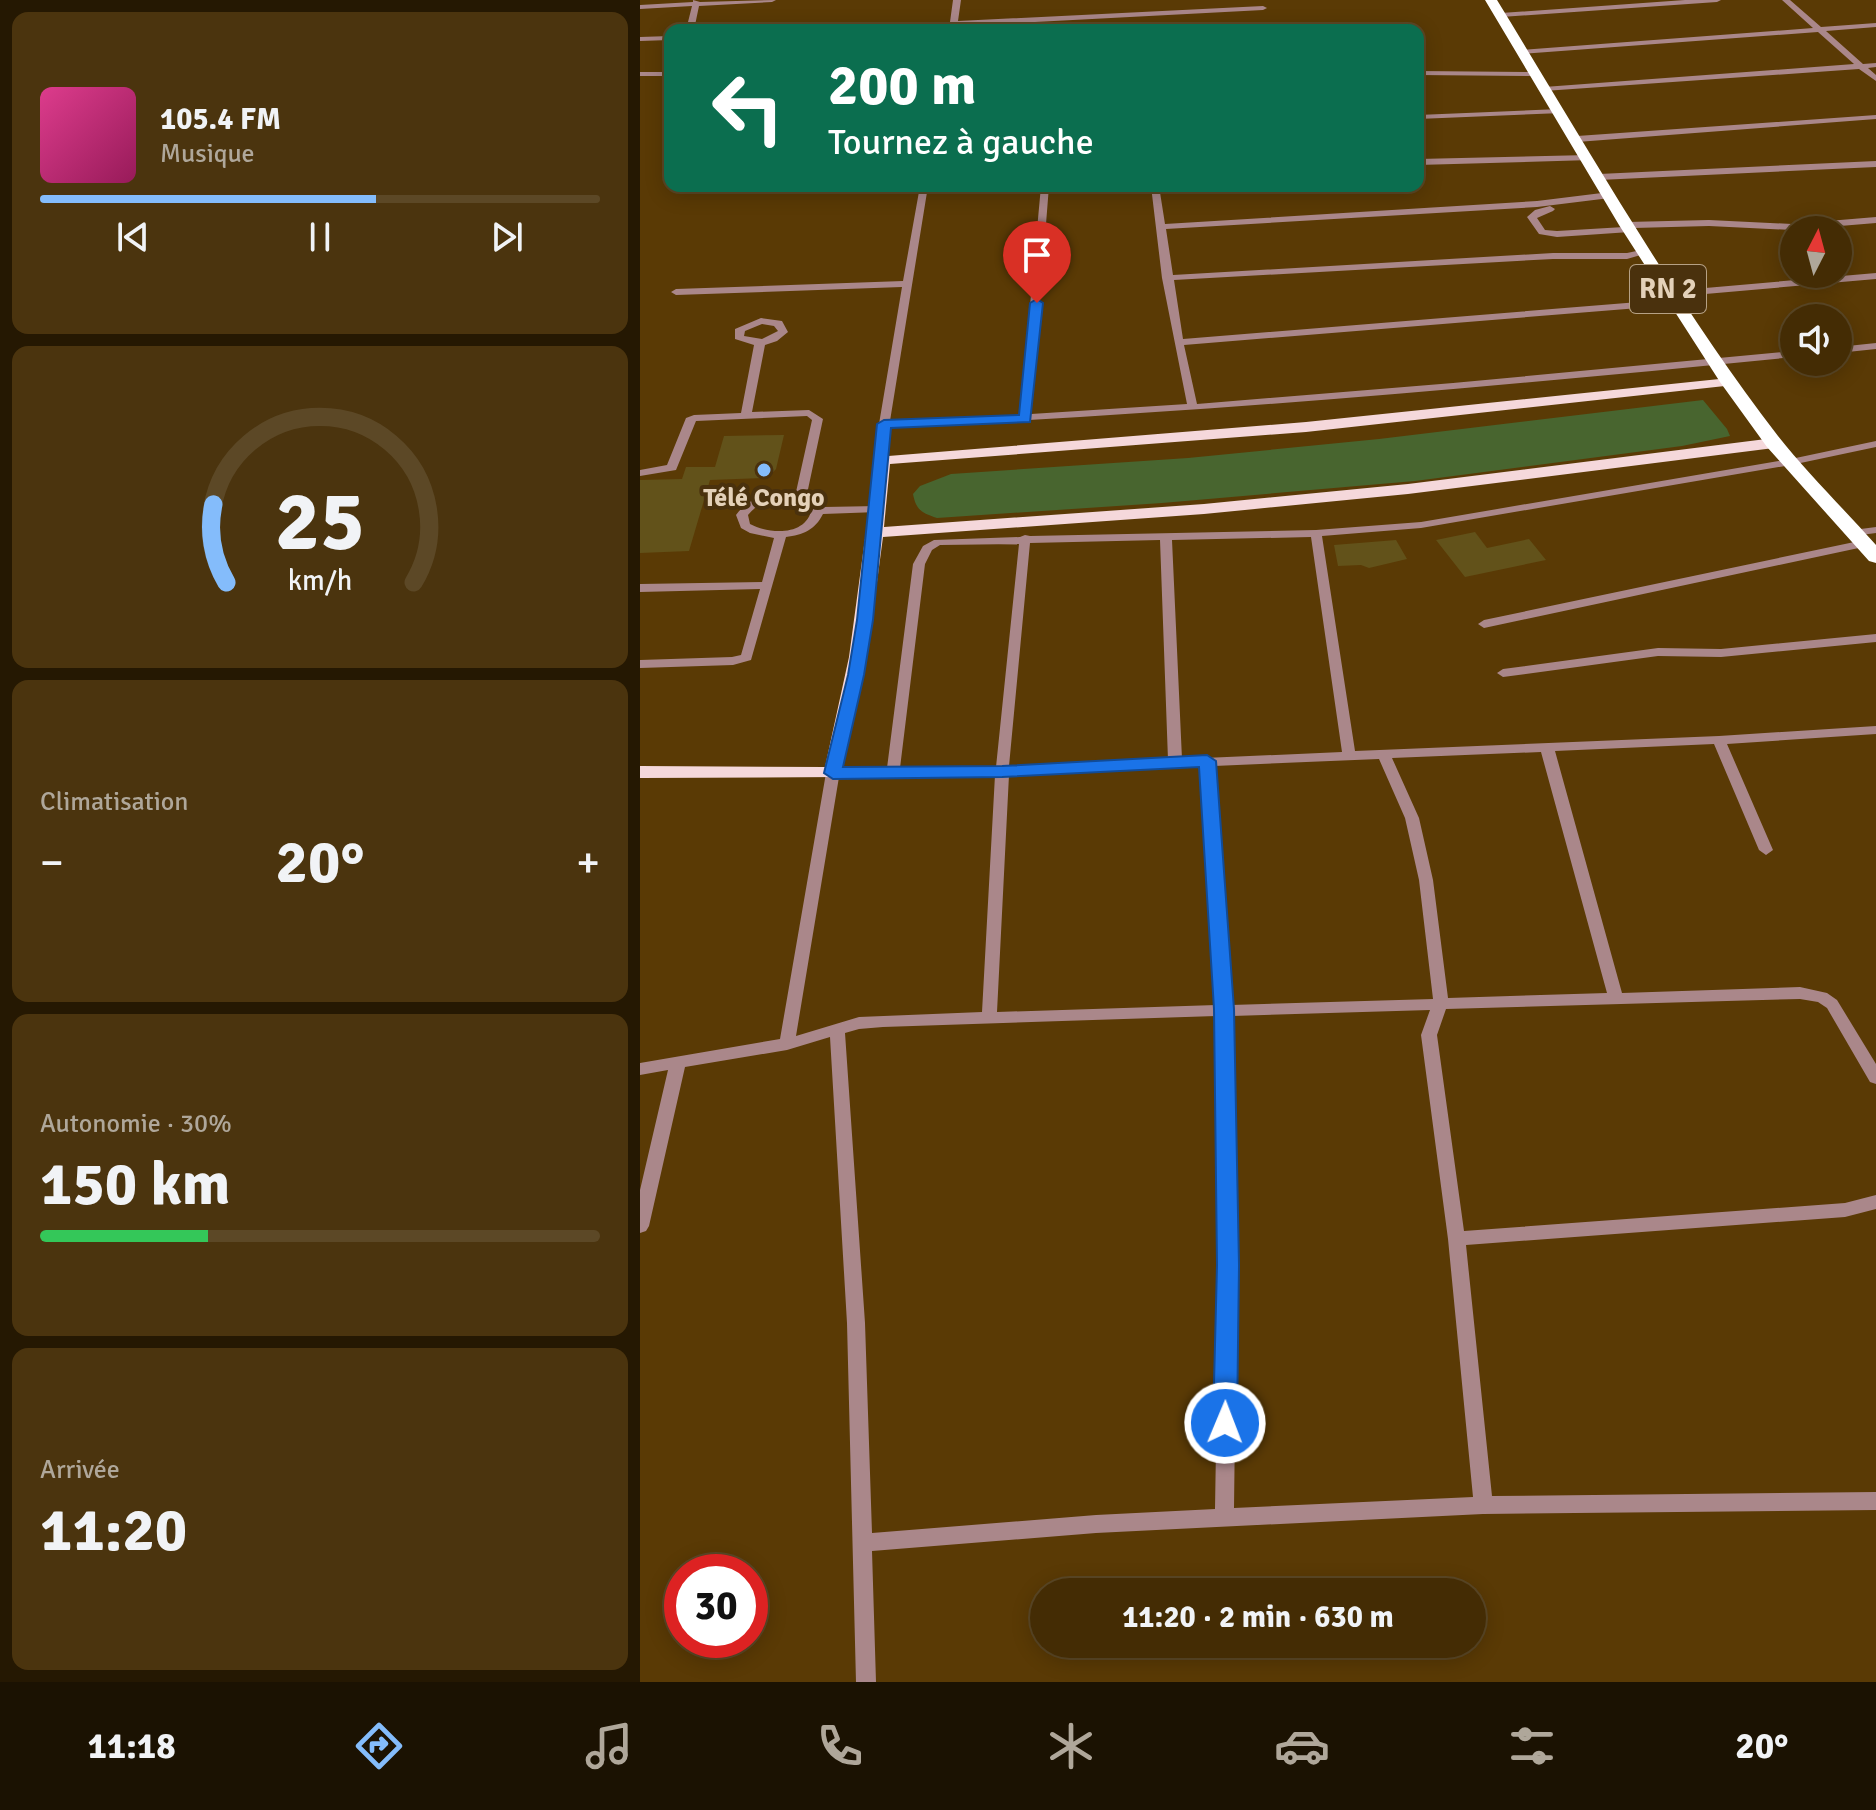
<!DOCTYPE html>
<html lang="fr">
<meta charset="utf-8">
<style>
:root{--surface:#442c04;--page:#4b340e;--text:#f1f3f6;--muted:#afa79a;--line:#5c4826;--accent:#84bcfb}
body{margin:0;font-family:Signika,sans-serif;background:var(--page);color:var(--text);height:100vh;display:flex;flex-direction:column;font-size:30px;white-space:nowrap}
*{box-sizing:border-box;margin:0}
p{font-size:26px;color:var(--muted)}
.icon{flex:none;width:44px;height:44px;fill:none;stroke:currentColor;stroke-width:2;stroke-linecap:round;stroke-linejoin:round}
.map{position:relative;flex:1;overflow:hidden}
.side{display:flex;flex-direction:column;gap:12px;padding:12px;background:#251802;width:640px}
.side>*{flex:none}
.banner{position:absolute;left:24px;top:24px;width:760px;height:168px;border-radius:16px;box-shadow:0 4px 20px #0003,0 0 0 2px var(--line);background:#0b6e4f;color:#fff;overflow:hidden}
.needle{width:52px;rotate:6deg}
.buttons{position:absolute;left:1140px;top:216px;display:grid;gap:16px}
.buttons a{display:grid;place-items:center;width:72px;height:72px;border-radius:50%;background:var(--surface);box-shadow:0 4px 20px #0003,0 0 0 2px var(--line);font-size:40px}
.speed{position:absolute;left:24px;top:1554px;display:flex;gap:16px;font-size:40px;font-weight:700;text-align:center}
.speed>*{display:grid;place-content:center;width:104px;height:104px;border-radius:50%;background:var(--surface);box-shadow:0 4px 20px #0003,0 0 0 2px var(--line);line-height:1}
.speed .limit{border:12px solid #d22;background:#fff;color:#111}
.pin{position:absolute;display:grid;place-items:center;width:68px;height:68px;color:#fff;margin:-82px -34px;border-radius:50% 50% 50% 0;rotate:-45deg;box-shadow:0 0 8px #0007}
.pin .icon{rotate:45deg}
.me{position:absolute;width:88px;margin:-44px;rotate:1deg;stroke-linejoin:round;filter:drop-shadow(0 0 6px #0008)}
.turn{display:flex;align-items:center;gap:28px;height:168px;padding:0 32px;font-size:36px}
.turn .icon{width:104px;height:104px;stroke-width:2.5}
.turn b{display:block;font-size:56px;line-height:68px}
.big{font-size:60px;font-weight:700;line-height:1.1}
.side .widget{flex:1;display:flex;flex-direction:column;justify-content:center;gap:12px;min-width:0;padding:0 28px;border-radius:16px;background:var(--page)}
.side .dial{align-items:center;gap:0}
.dial svg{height:208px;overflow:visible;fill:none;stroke:var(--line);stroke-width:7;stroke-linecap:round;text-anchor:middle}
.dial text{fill:var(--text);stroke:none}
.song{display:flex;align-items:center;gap:24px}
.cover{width:96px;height:96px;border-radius:12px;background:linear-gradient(135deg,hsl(330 70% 55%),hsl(330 70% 35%))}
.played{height:8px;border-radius:4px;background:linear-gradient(90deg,var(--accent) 60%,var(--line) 60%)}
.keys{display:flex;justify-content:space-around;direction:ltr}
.heat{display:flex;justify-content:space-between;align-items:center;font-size:44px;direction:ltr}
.charge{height:12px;border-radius:6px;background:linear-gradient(90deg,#34c759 30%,var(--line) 0)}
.trip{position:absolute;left:390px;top:1578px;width:456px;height:80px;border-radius:40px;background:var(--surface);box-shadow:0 4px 20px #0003,0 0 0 2px var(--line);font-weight:700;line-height:80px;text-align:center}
.tabs{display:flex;height:128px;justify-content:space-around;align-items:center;background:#1b1202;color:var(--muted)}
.tabs .icon{width:56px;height:56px}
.tabs .active{color:var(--accent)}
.tabs b{font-size:36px;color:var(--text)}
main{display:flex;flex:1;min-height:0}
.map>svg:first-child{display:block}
.green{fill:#48652f}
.building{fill:#62521a}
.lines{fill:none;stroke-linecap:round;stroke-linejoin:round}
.minor{fill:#aa878a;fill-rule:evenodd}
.major{fill:#f5d8db;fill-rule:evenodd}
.highway{fill:#fff;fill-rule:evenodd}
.route{fill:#1a73e8;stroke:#114b97;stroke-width:2}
.poi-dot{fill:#84bcfb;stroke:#4a310d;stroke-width:3}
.labels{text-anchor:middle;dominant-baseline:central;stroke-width:8;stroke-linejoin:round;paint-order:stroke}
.far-poi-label{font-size:26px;font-weight:bold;fill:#e4d1b9;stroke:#4a310d}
.shield{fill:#4a310d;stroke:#b6a185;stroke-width:2}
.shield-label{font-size:28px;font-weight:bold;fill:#e4d1b9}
</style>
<main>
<section class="side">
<div class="widget">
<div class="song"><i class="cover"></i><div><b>105.4 FM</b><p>Musique</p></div></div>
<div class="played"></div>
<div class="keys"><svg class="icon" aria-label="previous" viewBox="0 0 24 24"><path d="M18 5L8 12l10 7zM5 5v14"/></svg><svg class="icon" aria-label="pause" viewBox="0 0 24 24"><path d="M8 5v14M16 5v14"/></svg><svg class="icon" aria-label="next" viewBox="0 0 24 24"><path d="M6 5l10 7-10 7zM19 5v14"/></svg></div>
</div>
<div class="widget dial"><svg viewBox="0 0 100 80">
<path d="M14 69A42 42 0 1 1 86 69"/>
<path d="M14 69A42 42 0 0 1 9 39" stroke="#84bcfb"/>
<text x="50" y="56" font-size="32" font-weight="700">25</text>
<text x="50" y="72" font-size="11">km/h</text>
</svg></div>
<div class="widget"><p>Climatisation</p>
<div class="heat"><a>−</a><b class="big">20°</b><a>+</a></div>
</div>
<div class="widget"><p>Autonomie · 30%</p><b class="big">150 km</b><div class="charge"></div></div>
<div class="widget"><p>Arrivée</p><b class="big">11:20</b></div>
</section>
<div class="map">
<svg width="1236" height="1682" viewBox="0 0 1236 1682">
<rect width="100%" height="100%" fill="#5a3a05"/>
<!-- green -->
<path class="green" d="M1063,400L1087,429L1090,436L1042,446L775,481L522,503L297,518C282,513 276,510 273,494L280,486L311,474L548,458L739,439Z"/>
<!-- building -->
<path class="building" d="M144,435L136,469L130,475L123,478L70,480L49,551L0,553V480L42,479L46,467H75L84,436Z
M835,532L847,548L889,539L906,560L825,577L796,540Z
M756,540L767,559L729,568L721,565L698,566L694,545Z"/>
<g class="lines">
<!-- minor -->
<path class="minor" d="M53,0L60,2L136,0L132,2L59,6L54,30H46L52,6L0,9V5L53,2Z
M313,0H321L318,21L623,6L627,8L623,10L317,26V30H309L310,26L191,30L195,28L310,22Z
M1045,0H1081L1077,2L861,17L857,15L861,13Z
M1142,0H1150L1181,27L1236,23V27L1186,31L1223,64L1236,63V67L1228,68L1236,75V81L1219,69L904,91L900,89L904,87L1214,64L1178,32L882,54L878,52L882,50L1173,28Z
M30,36V40L0,41V37Z
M778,71L896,72L900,74L896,76L778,75Z
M0,72H30V76H0Z
M919,109L923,111L922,113L778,119V115Z
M1236,115V119L937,142L933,139L937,136Z
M948,155L951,156V160L778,165V159Z
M1236,161V167L959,180L955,177L959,174Z
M280,186H288L250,421L380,415L401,186H409L391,414L547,404L522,278L511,186H519L525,224L897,201L970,192L974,195L970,198L897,207L526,229L533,275L913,253H987L1006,249L1011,252L987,259H913L534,280L543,339L1036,299L1041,302L1036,305L544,345L557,404L813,383L1154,351V357C852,387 551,414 249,427L248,460L242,463L236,460L239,424L262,287L36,295L31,292L36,289L263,281Z
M910,206L915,209L913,211L897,218L905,230L917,231L984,227V223L987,222L1069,220L1152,224L1236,217V223L1152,230L1069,226L994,228L993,231L990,232L917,237L899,234L887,217L895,210Z
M1236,273V279L1031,297L1026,294L1031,291Z
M121,318L142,321L148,332L137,341L125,345L112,412L169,410L183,419L167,494L172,496L184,507L238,506L244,509L238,512L183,514C175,530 163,535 146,537L111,660L93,665L0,668V660L92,657L101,655L120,589L0,592V584L122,582L134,538L110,533L101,528L96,515C110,496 134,488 156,492L172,420L167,416L56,421L36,470L0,476V470L27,465L46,418L54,415L101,413L114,345L95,339V329ZM122,324L134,326L138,331L122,339L104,336L105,331ZM151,497L164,500L172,507C168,536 131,535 110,524L108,515C119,501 134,499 151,497Z
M1236,343V349L1198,353V347Z
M1236,441V447L1151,465L781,528L682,536L715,751L1079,736L1236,726V734L1087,744L1133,850L1126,855L1119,850L1074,744L915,751L982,993L1160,987L1187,993L1197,1000L1236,1064V1084L1230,1082L1187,1008L1178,1002L1160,999L806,1009L797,1035L824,1231L1205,1203L1236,1195V1209L1205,1217L826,1245L852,1496L1236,1492V1510L843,1514L456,1533L232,1551L236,1682H216L207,1323L190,1037L147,1050L45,1067L9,1226L6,1231L0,1233V1190L28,1070L0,1075V1063L140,1039L186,773L193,769L247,768L273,564L283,546L294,540L380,537L385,535L390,536L676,530L781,522L1151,459ZM671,537L702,752L542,759L532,540ZM520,540L528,760L369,766L390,543ZM379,544L356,767L260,768L285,564L292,550L300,545ZM901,752L967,993L808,998L793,880L779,818L752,758ZM739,759L765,818L779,880L793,999L591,1005L574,766ZM561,767L576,1005L357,1012L369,775ZM355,775L342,1012L219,1017L156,1036L199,777ZM790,1010L781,1035L808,1239L833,1497L594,1508L597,1265L592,1016ZM576,1016L579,1265L575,1509L456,1515L232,1533L225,1323L205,1033L219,1029L243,1027Z
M1236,527V533L1213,536L1207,533L1213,530Z
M1224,540L1228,542V546L844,628L838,624L844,620Z
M1236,634V642L1081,657L1018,656L863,677L857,673L863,669L1018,648L1081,649Z"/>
<!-- major -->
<path class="major" d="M1089,378L1094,379V385L666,432L250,464L244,527L564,504L768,484L1134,438L1142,443L1134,448L768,494L564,514L243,537L227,657L200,777L0,778V766L185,767L209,657L236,457L666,422Z"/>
<!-- highway -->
<path class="highway" d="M845,0H857C947,147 1033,299 1138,436C1168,474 1204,509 1236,545V563L1229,561L1127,447L1080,382L979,225Z"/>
</g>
<!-- route -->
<path class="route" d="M397,299L403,303L390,422L251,428L233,620L224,675L203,767L362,766L567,755L576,761L594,1009L599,1265L597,1423L594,1430L585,1433L577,1430L573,1423L577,1265L574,1009L559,767L362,777L193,779L184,773L208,675L217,620L237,424L244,420L379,415L390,303Z"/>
<!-- markers -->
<circle class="poi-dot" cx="124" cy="470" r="8"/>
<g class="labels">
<!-- far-poi labels -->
<g class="far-poi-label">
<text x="124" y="498">Télé Congo</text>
</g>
<!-- shield labels -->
<rect class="shield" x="990" y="265" width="76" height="48" rx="6"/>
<g class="shield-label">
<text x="1028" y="289">RN 2</text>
</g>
</g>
</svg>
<div class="buttons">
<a><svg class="needle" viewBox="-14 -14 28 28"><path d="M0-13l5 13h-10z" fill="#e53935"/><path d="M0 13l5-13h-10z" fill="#afa79a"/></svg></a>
<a><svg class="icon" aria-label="sound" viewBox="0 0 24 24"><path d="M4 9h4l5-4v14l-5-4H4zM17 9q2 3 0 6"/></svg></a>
</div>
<div class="speed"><div class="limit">30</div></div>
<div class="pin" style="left:397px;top:303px;background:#d93025"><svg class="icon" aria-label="arrive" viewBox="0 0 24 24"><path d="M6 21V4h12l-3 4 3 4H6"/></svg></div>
<svg class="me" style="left:585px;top:1423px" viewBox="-20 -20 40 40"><circle r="17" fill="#1a73e8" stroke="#fff" stroke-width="3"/><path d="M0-11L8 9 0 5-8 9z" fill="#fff"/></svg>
<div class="trip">11:20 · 2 min · 630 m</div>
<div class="banner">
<div class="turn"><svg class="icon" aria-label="left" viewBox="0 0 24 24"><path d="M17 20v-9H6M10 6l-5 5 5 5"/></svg><div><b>200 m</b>Tournez à gauche</div></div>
</div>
</div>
</main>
<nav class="tabs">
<b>11:18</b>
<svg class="icon active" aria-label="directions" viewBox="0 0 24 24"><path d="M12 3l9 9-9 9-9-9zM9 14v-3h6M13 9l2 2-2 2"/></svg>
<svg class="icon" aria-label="music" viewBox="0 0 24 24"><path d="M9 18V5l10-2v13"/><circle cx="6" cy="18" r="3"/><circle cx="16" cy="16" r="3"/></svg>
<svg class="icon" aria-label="phone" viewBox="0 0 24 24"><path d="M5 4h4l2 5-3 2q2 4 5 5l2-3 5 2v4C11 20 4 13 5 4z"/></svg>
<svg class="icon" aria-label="climate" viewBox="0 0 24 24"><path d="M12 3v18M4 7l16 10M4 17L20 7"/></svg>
<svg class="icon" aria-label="car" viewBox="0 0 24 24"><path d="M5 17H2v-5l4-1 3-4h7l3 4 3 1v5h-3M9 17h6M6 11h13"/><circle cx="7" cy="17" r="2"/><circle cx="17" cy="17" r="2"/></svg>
<svg class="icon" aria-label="filters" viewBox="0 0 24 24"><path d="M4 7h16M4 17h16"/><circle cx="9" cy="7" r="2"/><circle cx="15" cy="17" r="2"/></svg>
<b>20°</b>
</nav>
